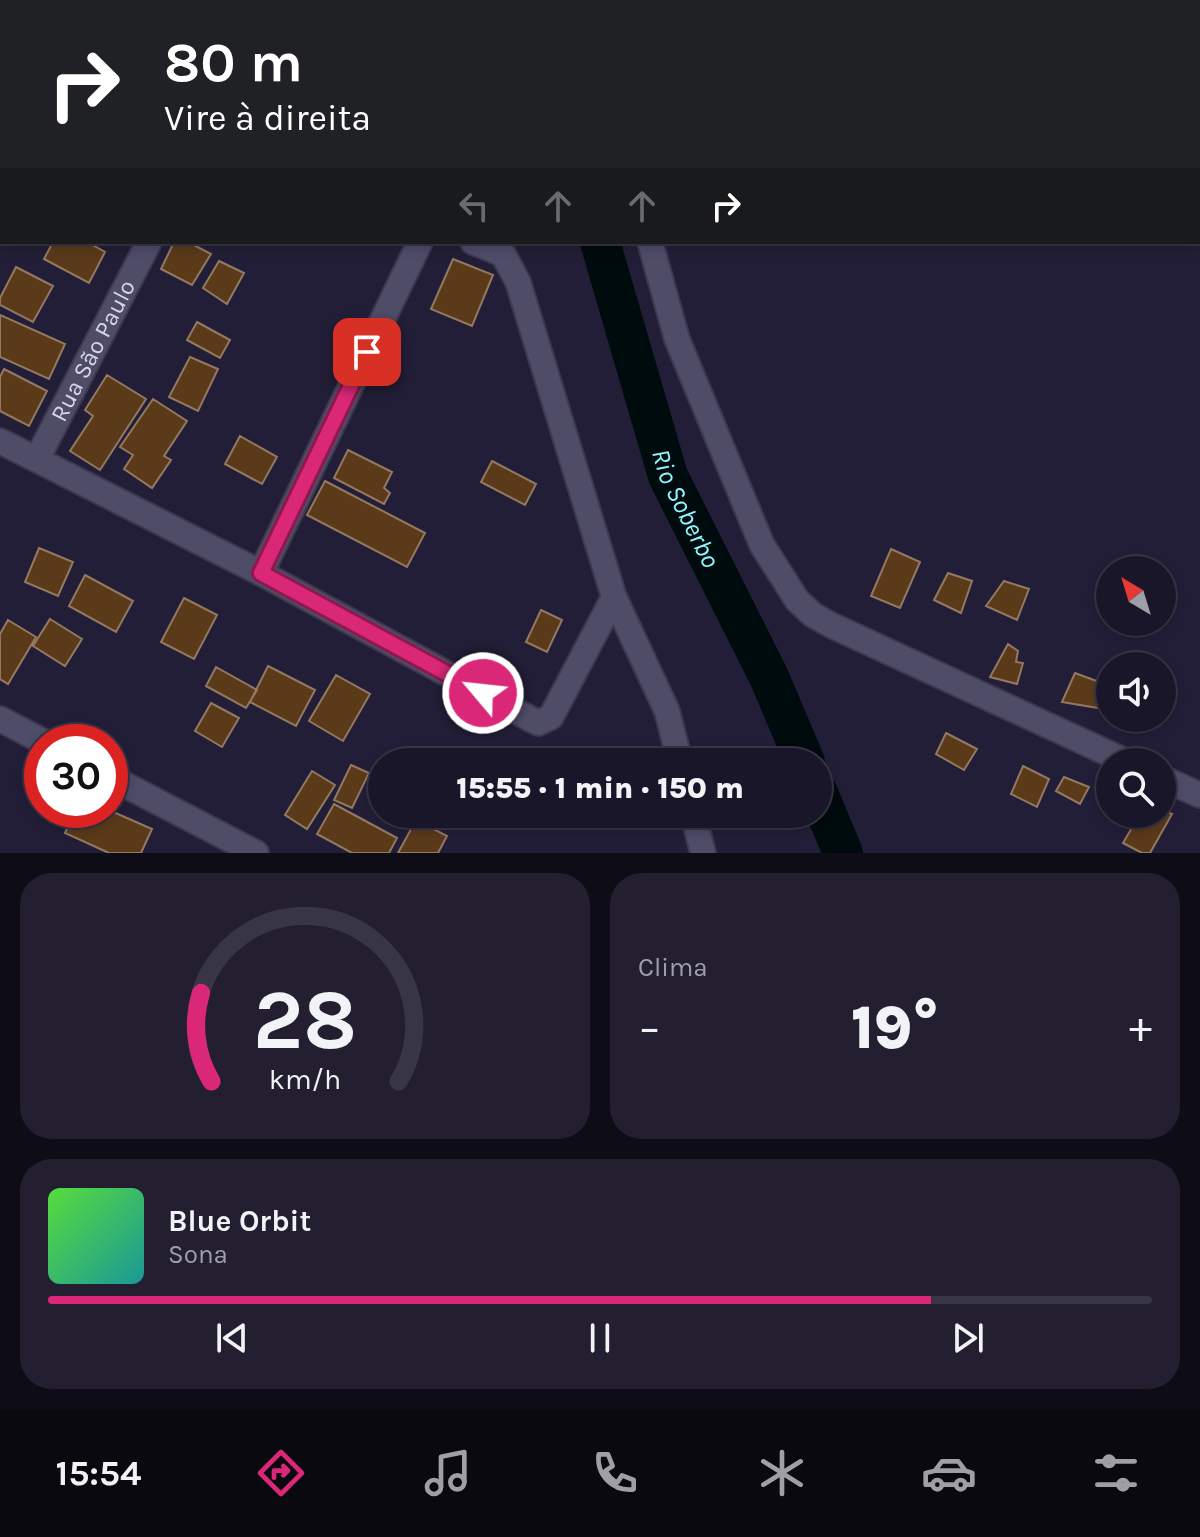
<!DOCTYPE html>
<html lang="pt">
<meta charset="utf-8">
<style>
:root{--surface:#1a1629;--page:#231f31;--text:#f1f3f6;--muted:#9f9fa8;--line:#383546;--accent:#db2777}
body{margin:0;font-family:Karla,sans-serif;background:var(--page);color:var(--text);height:100vh;display:flex;flex-direction:column;font-size:30px;white-space:nowrap}
*{box-sizing:border-box;margin:0}
p{font-size:26px;color:var(--muted)}
.icon{flex:none;width:44px;height:44px;fill:none;stroke:currentColor;stroke-width:2;stroke-linecap:round;stroke-linejoin:round}
.map{position:relative;height:853px;overflow:hidden}
.drawer{display:flex;flex-direction:column;gap:20px;padding:20px;background:#0e0c17;flex:1}
.drawer>*{flex:none}
.guide{position:absolute;left:0px;top:0px;width:1200px;height:244px;box-shadow:0 4px 12px #0003,0 0 0 2px var(--line);background:#202124;color:#fff;overflow:hidden}
.needle{width:52px;rotate:322deg}
.buttons{position:absolute;left:1096px;top:556px;display:grid;gap:16px}
.buttons a{display:grid;place-items:center;width:80px;height:80px;border-radius:50%;background:var(--surface);box-shadow:0 4px 12px #0003,0 0 0 2px var(--line);font-size:40px}
.speed{position:absolute;left:24px;top:724px;display:flex;gap:16px;font-size:40px;font-weight:700;text-align:center}
.speed>*{display:grid;place-content:center;width:104px;height:104px;border-radius:50%;background:var(--surface);box-shadow:0 4px 12px #0003,0 0 0 2px var(--line);line-height:1}
.speed .limit{border:12px solid #d22;background:#fff;color:#111}
.pin{position:absolute;display:grid;place-items:center;width:68px;height:68px;color:#fff;margin:-34px;border-radius:16px;box-shadow:0 4px 12px #0006}
.me{position:absolute;width:88px;margin:-44px;rotate:298deg;stroke-linejoin:round;filter:drop-shadow(0 0 6px #0008)}
.turn{display:flex;align-items:center;gap:28px;height:168px;padding:0 32px;font-size:36px}
.turn .icon{width:104px;height:104px;stroke-width:2.5}
.turn b{display:block;font-size:56px;line-height:68px}
.lanes{display:flex;align-items:center;height:76px;padding:0 32px;background:#0003;justify-content:center;gap:40px;direction:ltr}
.lanes .off{opacity:.35}
.big{font-size:60px;font-weight:800;line-height:1.1}
.drawer .card{flex:1;display:flex;flex-direction:column;justify-content:center;gap:12px;min-width:0;padding:0 28px;border-radius:32px;background:var(--page)}
.drawer .dial{align-items:center;gap:0}
.dial svg{height:208px;overflow:visible;fill:none;stroke:var(--line);stroke-width:7;stroke-linecap:round;text-anchor:middle}
.dial text{fill:var(--text);stroke:none}
.song{display:flex;align-items:center;gap:24px}
.cover{width:96px;height:96px;border-radius:12px;background:linear-gradient(135deg,hsl(110 70% 55%),hsl(180 70% 35%))}
.played{height:8px;border-radius:4px;background:linear-gradient(90deg,var(--accent) 80%,var(--line) 80%)}
.keys{display:flex;justify-content:space-around;direction:ltr}
.heat{display:flex;justify-content:space-between;align-items:center;font-size:44px;direction:ltr}
.drawer .tiles{flex:1;display:grid;gap:20px;grid-template-columns:1fr 1fr}
.card:last-child{grid-column:span 2}
.trip{position:absolute;left:368px;top:748px;width:464px;height:80px;border-radius:40px;background:var(--surface);box-shadow:0 4px 12px #0003,0 0 0 2px var(--line);font-weight:800;line-height:80px;text-align:center}
.tabs{display:flex;height:128px;justify-content:space-around;align-items:center;background:#0a0910;color:var(--muted)}
.tabs .icon{width:56px;height:56px}
.tabs .active{color:var(--accent)}
.tabs b{font-size:36px;color:var(--text)}
.map>svg:first-child{display:block}
.lines{fill:none;stroke-linecap:round;stroke-linejoin:round}
.river{stroke:#000b0d;stroke-width:40}
.building{fill:#5b3a1a;stroke:#937962;stroke-width:2}
.minor-casing{stroke:#3d384e;stroke-width:28}
.minor{stroke:#4f4c68;stroke-width:24}
.route-casing{stroke:#8e194d;stroke-width:20}
.route{stroke:#db2777;stroke-width:14}
.labels{text-anchor:middle;dominant-baseline:central;stroke-width:8;stroke-linejoin:round;paint-order:stroke}
.street-label{font-size:24px;fill:#d7d5e6;stroke:#221e37}
.water-label{font-size:26px;font-style:italic;fill:#90f5ff;stroke:#221e37}
</style>
<div class="map">
<svg width="1200" height="853" viewBox="0 0 1200 853">
<rect width="100%" height="100%" fill="#221e37"/>
<g class="lines">
<!-- river -->
<g class="river">
<path d="M530,0L531,2"/>
<path id="s1" d="M600,242L668,476L769,677L805,762"/>
<path d="M818,793L843,853"/>
</g>
</g>
<!-- building -->
<path class="building" d="M53,242H87L105,252L89,283L44,259Z
M174,242H188L211,254L192,285L161,269Z
M453,259L493,275L472,326L431,309Z
M219,261L244,273L227,304L203,288Z
M16,267L53,286L33,322L0,305V298Z
M0,315L65,344L49,379L0,357Z
M197,322L230,340L220,358L187,340Z
M190,357L218,369L198,411L169,397Z
M4,369L47,391L29,426L0,411V377Z
M107,375L146,399L100,470L70,451L93,416L85,410Z
M153,399L187,421L164,456L171,460L152,488L124,469L133,455L120,447Z
M240,436L277,457L262,484L225,464Z
M348,450L392,472L384,488L390,493L384,504L334,478Z
M492,461L536,484L525,505L481,482Z
M325,481L425,533L407,567L307,515Z
M39,548L73,562L58,596L25,582Z
M891,549L920,562L900,608L871,596Z
M948,573L972,581L961,613L934,600Z
M85,575L133,601L116,632L69,606Z
M1004,581L1029,589L1017,620L986,606Z
M184,598L217,615L194,659L161,642Z
M541,610L562,620L547,652L526,642Z
M50,619L82,639L65,666L33,646Z
M8,620L36,637L8,684L0,679V634Z
M1008,644L1018,651L1016,662L1023,663L1017,684L990,677Z
M268,666L315,690L296,726L250,702Z
M216,667L257,690L246,708L206,686Z
M1075,673L1110,686V710L1062,702Z
M336,675L370,694L343,741L309,721Z
M211,703L239,718L222,747L195,731Z
M946,733L977,749L964,770L936,754Z
M351,765L369,773L352,808L334,800Z
M1023,766L1049,779L1037,807L1011,794Z
M312,771L335,785L307,829L285,815Z
M1064,777L1089,787L1080,804L1056,791Z
M334,804L397,838L389,853H352L317,834Z
M76,810H109L152,829L141,853H109L65,833Z
M1162,810L1172,814L1150,853H1142L1123,843L1140,814H1162Z
M416,820L447,836L438,853H398Z"/>
<g class="lines">
<defs>
<g id="minor">
<path d="M582,0L583,2"/>
<path d="M270,2V0"/>
<path d="M0,10L2,6"/>
<path d="M650,242L677,339L762,545L797,600L813,615L833,626L1127,762"/>
<path d="M0,441L261,573L538,723L551,717L614,597L518,282L503,254L473,242"/>
<path id="s2" d="M37,459L149,242"/>
<path d="M261,573L420,242"/>
<path d="M614,597L667,711L680,762"/>
<path d="M0,719L44,742"/>
<path d="M110,777L256,853"/>
<path d="M1162,778L1200,795"/>
<path d="M693,814L703,853"/>
</g>
</defs>
<!-- minor casing -->
<use href="#minor" class="minor-casing"/>
<!-- minor -->
<use href="#minor" class="minor"/>
</g>
<g class="lines">
<defs>
<path id="route" d="M367,352L261,573L483,693"/>
</defs>
<!-- route casing -->
<use href="#route" class="route-casing"/>
<!-- route -->
<use href="#route" class="route"/>
</g>
<g class="labels">
<!-- street labels -->
<g class="street-label">
<text stroke="none"><textPath href="#s2" startOffset="122">Rua São Paulo</textPath></text>
</g>
<!-- water labels -->
<g class="water-label">
<text stroke="none"><textPath href="#s1" startOffset="280">Rio Soberbo</textPath></text>
</g>
</g>
</svg>
<div class="buttons">
<a><svg class="needle" viewBox="-14 -14 28 28"><path d="M0-13l5 13h-10z" fill="#e53935"/><path d="M0 13l5-13h-10z" fill="#9f9fa8"/></svg></a>
<a><svg class="icon" aria-label="sound" viewBox="0 0 24 24"><path d="M4 9h4l5-4v14l-5-4H4zM17 9q2 3 0 6"/></svg></a>
<a><svg class="icon" aria-label="search" viewBox="0 0 24 24"><circle cx="10" cy="10" r="6"/><path d="M15 15l6 6"/></svg></a>
</div>
<div class="speed"><div class="limit">30</div></div>
<div class="pin" style="left:367px;top:352px;background:#d93025"><svg class="icon" aria-label="arrive" viewBox="0 0 24 24"><path d="M6 21V4h12l-3 4 3 4H6"/></svg></div>
<svg class="me" style="left:483px;top:693px" viewBox="-20 -20 40 40"><circle r="17" fill="#db2777" stroke="#fff" stroke-width="3"/><path d="M0-11L8 9 0 5-8 9z" fill="#fff"/></svg>
<div class="trip">15:55 · 1 min · 150 m</div>
<div class="guide">
<div class="turn"><svg class="icon" aria-label="right" viewBox="0 0 24 24"><path d="M7 20v-9h11M14 6l5 5-5 5"/></svg><div><b>80 m</b>Vire à direita</div></div>
<div class="lanes"><svg class="icon off" aria-label="left" viewBox="0 0 24 24"><path d="M17 20v-9H6M10 6l-5 5 5 5"/></svg><svg class="icon off" aria-label="ahead" viewBox="0 0 24 24"><path d="M12 20V5M6 11l6-6 6 6"/></svg><svg class="icon off" aria-label="ahead" viewBox="0 0 24 24"><path d="M12 20V5M6 11l6-6 6 6"/></svg><svg class="icon" aria-label="right" viewBox="0 0 24 24"><path d="M7 20v-9h11M14 6l5 5-5 5"/></svg></div>
</div>
</div>
<section class="drawer">
<div class="tiles">
<div class="card dial"><svg viewBox="0 0 100 80">
<path d="M14 69A42 42 0 1 1 86 69"/>
<path d="M14 69A42 42 0 0 1 10 35" stroke="#db2777"/>
<text x="50" y="56" font-size="32" font-weight="700">28</text>
<text x="50" y="72" font-size="11">km/h</text>
</svg></div>
<div class="card"><p>Clima</p>
<div class="heat"><a>−</a><b class="big">19°</b><a>+</a></div>
</div>
<div class="card">
<div class="song"><i class="cover"></i><div><b>Blue Orbit</b><p>Sona</p></div></div>
<div class="played"></div>
<div class="keys"><svg class="icon" aria-label="previous" viewBox="0 0 24 24"><path d="M18 5L8 12l10 7zM5 5v14"/></svg><svg class="icon" aria-label="pause" viewBox="0 0 24 24"><path d="M8 5v14M16 5v14"/></svg><svg class="icon" aria-label="next" viewBox="0 0 24 24"><path d="M6 5l10 7-10 7zM19 5v14"/></svg></div>
</div>
</div>
</section>
<nav class="tabs">
<b>15:54</b>
<svg class="icon active" aria-label="directions" viewBox="0 0 24 24"><path d="M12 3l9 9-9 9-9-9zM9 14v-3h6M13 9l2 2-2 2"/></svg>
<svg class="icon" aria-label="music" viewBox="0 0 24 24"><path d="M9 18V5l10-2v13"/><circle cx="6" cy="18" r="3"/><circle cx="16" cy="16" r="3"/></svg>
<svg class="icon" aria-label="phone" viewBox="0 0 24 24"><path d="M5 4h4l2 5-3 2q2 4 5 5l2-3 5 2v4C11 20 4 13 5 4z"/></svg>
<svg class="icon" aria-label="climate" viewBox="0 0 24 24"><path d="M12 3v18M4 7l16 10M4 17L20 7"/></svg>
<svg class="icon" aria-label="car" viewBox="0 0 24 24"><path d="M5 17H2v-5l4-1 3-4h7l3 4 3 1v5h-3M9 17h6M6 11h13"/><circle cx="7" cy="17" r="2"/><circle cx="17" cy="17" r="2"/></svg>
<svg class="icon" aria-label="filters" viewBox="0 0 24 24"><path d="M4 7h16M4 17h16"/><circle cx="9" cy="7" r="2"/><circle cx="15" cy="17" r="2"/></svg>
</nav>
